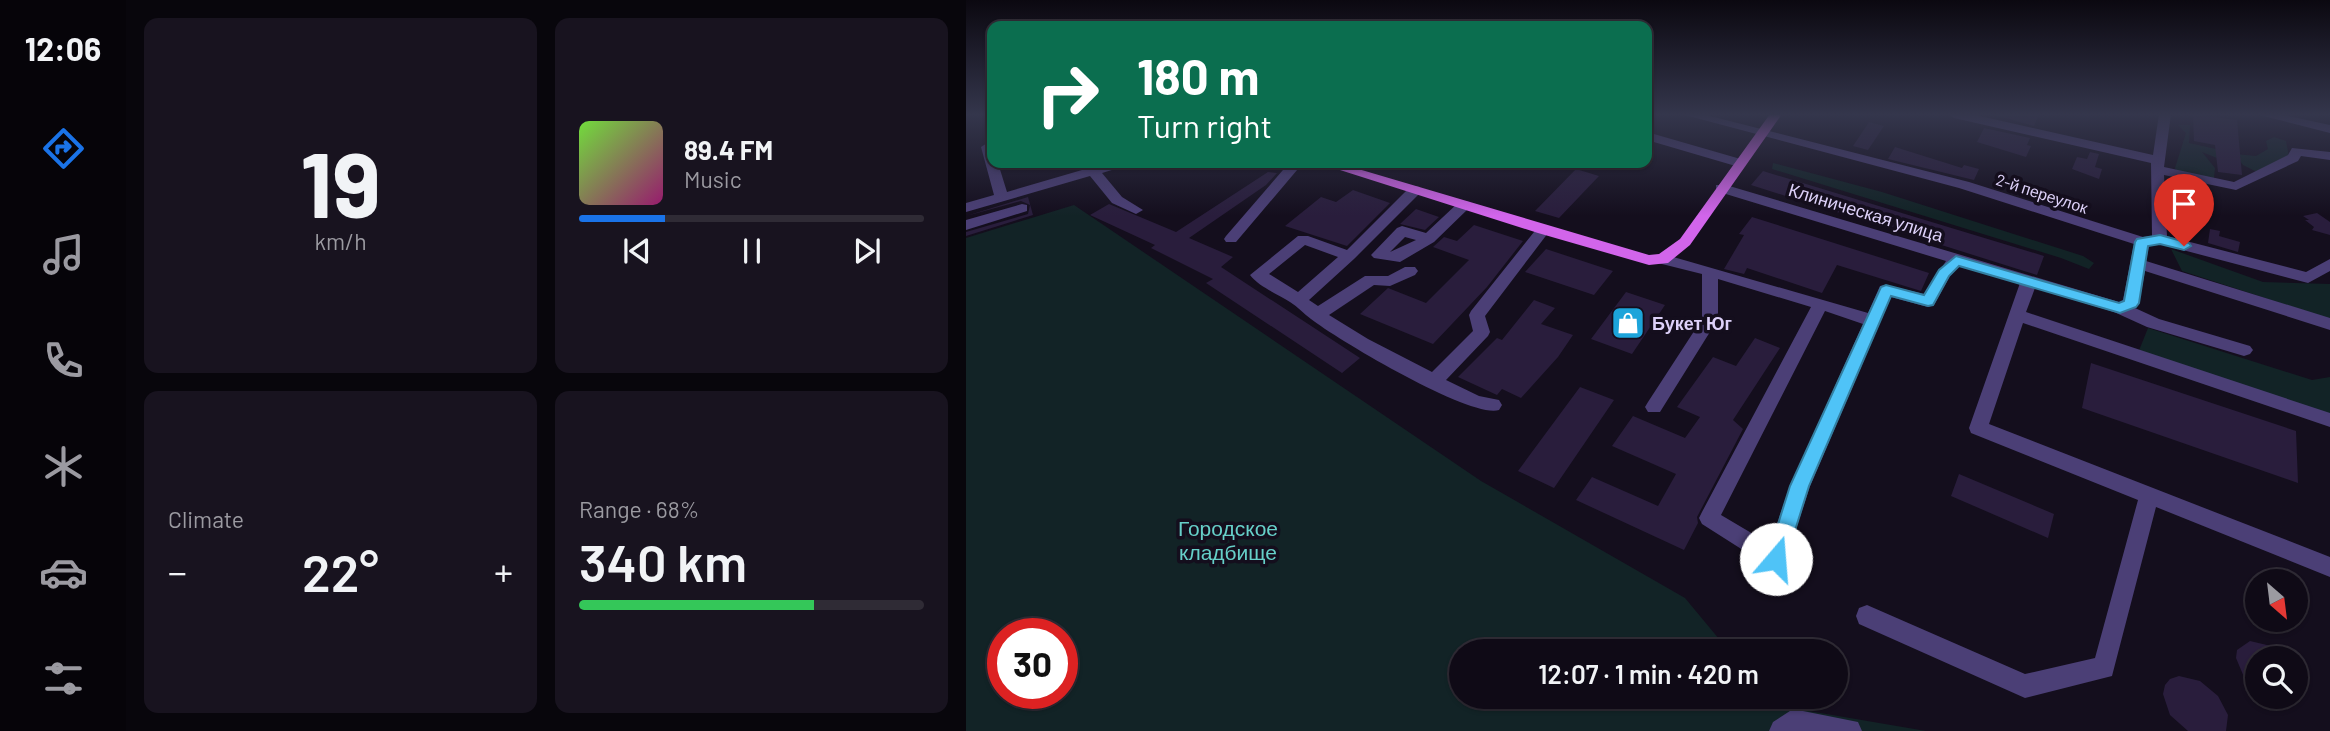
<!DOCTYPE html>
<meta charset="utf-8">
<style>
:root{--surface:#0f0a16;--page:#18131f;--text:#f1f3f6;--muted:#9b9aa1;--line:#2f2b35;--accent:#1a73e8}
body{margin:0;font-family:Barlow,sans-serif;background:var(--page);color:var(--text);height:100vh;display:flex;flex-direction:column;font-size:26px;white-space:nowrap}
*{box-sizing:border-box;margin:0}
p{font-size:23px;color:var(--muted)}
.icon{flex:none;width:38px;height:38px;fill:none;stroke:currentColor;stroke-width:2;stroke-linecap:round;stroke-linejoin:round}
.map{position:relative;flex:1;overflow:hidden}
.drawer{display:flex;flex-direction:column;gap:18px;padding:18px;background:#08060c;width:840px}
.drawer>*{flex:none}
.banner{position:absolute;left:21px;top:21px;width:665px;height:147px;border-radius:14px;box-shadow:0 2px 5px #0004,0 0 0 2px var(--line);background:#0b6e4f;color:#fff;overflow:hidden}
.needle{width:46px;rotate:152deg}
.tools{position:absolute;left:1279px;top:569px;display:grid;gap:14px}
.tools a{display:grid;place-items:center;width:63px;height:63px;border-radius:50%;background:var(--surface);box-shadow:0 2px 5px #0004,0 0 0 2px var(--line);font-size:35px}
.speed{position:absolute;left:21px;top:618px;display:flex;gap:14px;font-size:35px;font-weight:700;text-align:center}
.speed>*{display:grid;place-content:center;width:91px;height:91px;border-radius:50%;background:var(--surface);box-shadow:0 2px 5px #0004,0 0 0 2px var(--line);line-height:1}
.speed .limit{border:10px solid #d22;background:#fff;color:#111}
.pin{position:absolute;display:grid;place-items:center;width:60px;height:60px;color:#fff;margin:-72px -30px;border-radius:50% 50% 50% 0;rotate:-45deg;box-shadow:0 0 7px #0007}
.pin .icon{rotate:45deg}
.me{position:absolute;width:77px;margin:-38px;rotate:18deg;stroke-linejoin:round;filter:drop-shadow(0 0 5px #0008)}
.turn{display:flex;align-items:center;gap:24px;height:147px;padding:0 35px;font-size:32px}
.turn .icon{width:91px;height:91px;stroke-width:2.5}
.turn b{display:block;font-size:49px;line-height:60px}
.big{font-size:52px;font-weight:600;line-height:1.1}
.drawer .card{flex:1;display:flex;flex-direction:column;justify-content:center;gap:10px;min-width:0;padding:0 24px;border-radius:14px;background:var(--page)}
.drawer .dial{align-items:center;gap:0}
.dial b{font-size:91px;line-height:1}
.song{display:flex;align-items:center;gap:21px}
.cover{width:84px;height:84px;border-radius:10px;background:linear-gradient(135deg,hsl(100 70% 55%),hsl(320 70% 35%))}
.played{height:7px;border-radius:4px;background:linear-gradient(90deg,var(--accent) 25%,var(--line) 25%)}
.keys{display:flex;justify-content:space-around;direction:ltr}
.heat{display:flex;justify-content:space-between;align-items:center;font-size:38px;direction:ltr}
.charge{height:10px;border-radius:5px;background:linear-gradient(90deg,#34c759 68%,var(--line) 0)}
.drawer .tiles{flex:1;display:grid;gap:18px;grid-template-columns:repeat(2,1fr)}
.trip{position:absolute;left:483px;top:639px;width:399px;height:70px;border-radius:35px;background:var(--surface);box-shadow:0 2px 5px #0004,0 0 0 2px var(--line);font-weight:600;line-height:70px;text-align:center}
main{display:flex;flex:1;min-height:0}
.tab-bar{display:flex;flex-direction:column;width:126px;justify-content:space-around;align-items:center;background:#060409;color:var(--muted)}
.tab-bar .icon{width:49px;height:49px}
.tab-bar .selected{color:var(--accent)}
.tab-bar b{font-size:32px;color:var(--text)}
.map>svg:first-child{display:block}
.green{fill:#122326;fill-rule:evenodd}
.building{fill:#291d3c}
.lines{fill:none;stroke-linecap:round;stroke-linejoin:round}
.minor{fill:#4b3f76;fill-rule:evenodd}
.major{fill:#d265eb;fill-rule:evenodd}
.route{fill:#4fc3f7;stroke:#337fa1;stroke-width:2}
.labels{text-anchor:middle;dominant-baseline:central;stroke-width:7;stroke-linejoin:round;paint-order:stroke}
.far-street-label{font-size:16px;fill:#ddd1f9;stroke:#140e1d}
.street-label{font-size:18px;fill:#ddd1f9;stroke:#140e1d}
.poi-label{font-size:18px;font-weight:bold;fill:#ddd1f9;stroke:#140e1d;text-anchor:start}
.near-park-label{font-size:21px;fill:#66cfc8;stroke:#140e1d}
</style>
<main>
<nav class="tab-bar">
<b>12:06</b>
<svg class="icon selected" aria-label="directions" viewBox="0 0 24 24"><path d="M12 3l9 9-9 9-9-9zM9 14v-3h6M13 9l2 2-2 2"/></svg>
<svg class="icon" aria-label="music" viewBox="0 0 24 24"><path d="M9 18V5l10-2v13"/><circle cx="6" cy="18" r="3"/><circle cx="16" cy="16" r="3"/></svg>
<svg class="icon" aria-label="phone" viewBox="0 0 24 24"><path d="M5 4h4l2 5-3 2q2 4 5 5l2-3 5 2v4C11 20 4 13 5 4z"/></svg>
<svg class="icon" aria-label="climate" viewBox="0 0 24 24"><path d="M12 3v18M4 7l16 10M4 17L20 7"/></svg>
<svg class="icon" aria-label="car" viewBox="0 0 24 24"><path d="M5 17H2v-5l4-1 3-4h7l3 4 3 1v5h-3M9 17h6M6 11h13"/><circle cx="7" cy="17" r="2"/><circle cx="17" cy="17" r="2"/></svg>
<svg class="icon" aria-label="filters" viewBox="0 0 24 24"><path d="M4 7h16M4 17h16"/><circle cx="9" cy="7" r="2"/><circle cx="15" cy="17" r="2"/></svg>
</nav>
<section class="drawer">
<div class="tiles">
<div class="card dial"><b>19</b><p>km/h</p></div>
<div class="card">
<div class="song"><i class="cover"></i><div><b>89.4 FM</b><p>Music</p></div></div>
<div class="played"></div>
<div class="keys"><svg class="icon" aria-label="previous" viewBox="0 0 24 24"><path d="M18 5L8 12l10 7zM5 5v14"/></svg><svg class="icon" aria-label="pause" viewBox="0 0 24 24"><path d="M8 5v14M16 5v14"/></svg><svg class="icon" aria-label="next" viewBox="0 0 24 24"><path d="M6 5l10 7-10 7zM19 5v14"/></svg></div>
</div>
<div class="card"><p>Climate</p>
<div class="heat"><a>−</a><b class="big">22°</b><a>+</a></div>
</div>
<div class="card"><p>Range · 68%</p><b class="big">340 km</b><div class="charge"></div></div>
</div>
</section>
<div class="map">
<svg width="1364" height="731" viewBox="0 0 1364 731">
<rect width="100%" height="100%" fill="#140e1d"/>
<!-- green -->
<path class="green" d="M1212,125H1224L1223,143L1259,151L1256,160L1236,152L1249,168L1248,178L1214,177L1209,168L1220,133Z
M1308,137L1320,141L1323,157L1291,172L1277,165L1269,154L1290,156L1302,149L1300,141Z
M807,163L916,192L1117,256L1128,263L1123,269L1095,258L806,169Z
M108,205L515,481L719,598L763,651H495V696L800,697L807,705L960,731H0V238ZM37,634H96V693H37Z
M1205,249L1297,282L1364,284V319L1216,271Z
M1182,328L1346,380L1364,377V417L1172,353Z"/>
<!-- building -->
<path class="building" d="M1025,114H1073L1068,126Z
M1227,114L1271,120L1276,175L1252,172L1249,145L1228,141Z
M903,122L918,126L902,150L887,146Z
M1018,128L1064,138L1061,145L1065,146L1060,157L1011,142Z
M929,147L996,168L998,165L1013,169L1008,180L922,159Z
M1124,152L1133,154L1129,167L1136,169L1133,179L1106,169L1111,157L1121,159Z
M610,169L633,176L593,218L569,211Z
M797,171L1078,256L1071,275L1058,271L785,185Z
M302,172L311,173L300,185L223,238L267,257L255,267L394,358L376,373L240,283L247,279L185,248L189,245L124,215L143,204L210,232Z
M1216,186L1234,191L1231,209L1213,203Z
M387,190L424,203L381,246L319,226L355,197L370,202Z
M62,197L67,215L0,236V232L62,214L64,205L55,201L0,216Z
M450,209L473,217L459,230L434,224Z
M1351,213L1364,222V235L1346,230L1348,227L1339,220H1343L1337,216Z
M786,217L963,273L955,291L871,265L856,293L781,268L778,274L758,269L778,235L773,234Z
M508,225L557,241L521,287L467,344L394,314L422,288L460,303L503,260L467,247L478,237L491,241Z
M1244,229L1254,231L1253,236L1274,242L1272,252L1242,243Z
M580,249L647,271L628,295L559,272Z
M660,292L699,305L666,354L625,339Z
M568,300L589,308L575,324L607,335L592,357L555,398L536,389L531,395L492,377L531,338L536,340Z
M789,338L814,348L767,420L777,429L731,517L732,523L718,550L610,500L626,477L692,506L710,474L646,446L667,416L719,438L734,417L711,407L747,357L770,366Z
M1125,363L1330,431L1332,483L1116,408Z
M614,387L648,400L588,488L552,471Z
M993,474L1088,514L1082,538L985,496Z
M1284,641L1305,646L1325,658H1292V691L1278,677L1270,658L1271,650Z
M1213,676L1234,681L1252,696L1262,715L1260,731H1222L1204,715L1197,694L1199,685L1204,679Z"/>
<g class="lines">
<!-- minor -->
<path class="minor" d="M715,114H736L1003,182L1177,237L1186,236L1185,163L988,118L982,114H1005L1187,155L1193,114H1205L1198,167L1268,182L1322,155L1326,148L1364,152V160L1335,156L1332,161L1270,190L1198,175L1201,236L1340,272L1364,259V271L1342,283L1194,244L1183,246L1180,261L1364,318V330L1179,271L1173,303L1169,308L1193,319L1284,346L1287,350L1284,354L1278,356L1181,327L1148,312L1069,288L1060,312L1364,413V427L1057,323L1023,424L1364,557V577L1190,507L1146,676L1059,698L893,624L890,616L893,608L901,605L1059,674L1129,658L1172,500L1005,433L1003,428L1054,283L994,265L984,276L968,305L962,307L925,297L844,486L818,566L810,569L802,566L736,524L733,518L736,512L845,307L752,279V319L694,412H682L679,407L682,402L736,319V274L692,263L689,259L692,255L697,254L902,313L914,286L920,285L958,294L980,261L750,191V185H760L1153,302L1157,300L1168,244L993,188ZM859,311L897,324L824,486L804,544L755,515Z
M1290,114H1313L1364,125V133Z
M681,132L778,160L780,163L773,167L681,140Z
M21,143L26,145V163H32L41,192L140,163H160L159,166L136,173L156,197L177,210L170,214L146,203L124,176L0,212V203L28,195L15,147Z
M323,163H337L270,242H260L258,239L260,236Z
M449,186L454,187V193L388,259L343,300L352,306L399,276H422L439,267H449L452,271L449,275L424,286L408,285L363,315L402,339L466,372L507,331L503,315L505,311L572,227H582L584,230L582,233L519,316L524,332L522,336L480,380L513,396L533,400L536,405L533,410C505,419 372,340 345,319C338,314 332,307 324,302C312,294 293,287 284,275L332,236H342L381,250L444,187ZM339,245L372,257L332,292L303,274Z
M498,201L503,202V208L468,242L434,262L408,258L405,255L431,228L436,226L460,233L493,202ZM439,237L450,240L424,252Z
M56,204L61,205V211L0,230V220Z
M827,709L892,722L896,731H803L807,722Z"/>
<!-- major -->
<path class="major" d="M804,114H816L724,245L702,263L683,265L572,233L352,163H372L683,255L693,254L714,239Z"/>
</g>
<!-- sky -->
<linearGradient id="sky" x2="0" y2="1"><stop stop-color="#0b0810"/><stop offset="0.53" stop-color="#34364c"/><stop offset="1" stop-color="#34364c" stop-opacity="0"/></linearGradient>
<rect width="1364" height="216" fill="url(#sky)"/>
<!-- route -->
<path class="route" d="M1194,235L1223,243L1225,246L1218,250L1194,244L1182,246L1173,303L1170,307L1154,313L993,266L983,276L967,305L962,306L925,296L843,486L820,559L817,565L810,568L804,565L801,559L824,486L915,287L920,285L958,295L973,270L990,256L1153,303L1158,301L1169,242L1171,239Z"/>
<!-- icons -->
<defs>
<symbol id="shop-square" viewBox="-11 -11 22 22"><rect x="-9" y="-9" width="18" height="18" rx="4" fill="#1ca4da" stroke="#140e1d"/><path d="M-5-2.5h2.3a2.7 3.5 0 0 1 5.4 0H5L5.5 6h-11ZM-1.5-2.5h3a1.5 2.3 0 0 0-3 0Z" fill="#fff"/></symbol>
</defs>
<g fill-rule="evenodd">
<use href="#shop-square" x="643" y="304" width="38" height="38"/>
</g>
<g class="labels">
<!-- far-street labels -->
<g class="far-street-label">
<text transform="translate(1076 193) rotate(18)">2-й переулок</text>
</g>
<!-- street labels -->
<g class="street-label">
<text transform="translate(900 212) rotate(17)">Клиническая улица</text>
</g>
<!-- poi labels -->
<g class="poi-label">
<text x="686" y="323">Букет Юг</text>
</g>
<!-- near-park labels -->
<g class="near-park-label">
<text x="262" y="527">Городское<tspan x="262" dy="24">кладбище</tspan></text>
</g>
</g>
</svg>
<div class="tools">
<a><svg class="needle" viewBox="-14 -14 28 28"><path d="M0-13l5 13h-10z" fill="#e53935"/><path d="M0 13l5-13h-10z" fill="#9b9aa1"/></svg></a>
<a><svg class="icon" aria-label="search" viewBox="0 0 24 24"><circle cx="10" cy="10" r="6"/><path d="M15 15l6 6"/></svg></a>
</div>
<div class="speed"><div class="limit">30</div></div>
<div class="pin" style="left:1218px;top:246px;background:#d93025"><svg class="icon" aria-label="arrive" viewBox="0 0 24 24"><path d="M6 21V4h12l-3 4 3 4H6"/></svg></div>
<svg class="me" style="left:810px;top:559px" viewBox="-20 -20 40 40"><circle r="19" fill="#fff"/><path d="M0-13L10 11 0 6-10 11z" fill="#4fc3f7"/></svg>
<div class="trip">12:07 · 1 min · 420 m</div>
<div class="banner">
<div class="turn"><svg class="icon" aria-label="right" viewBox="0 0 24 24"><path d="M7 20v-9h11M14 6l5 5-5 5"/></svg><div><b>180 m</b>Turn right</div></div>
</div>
</div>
</main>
